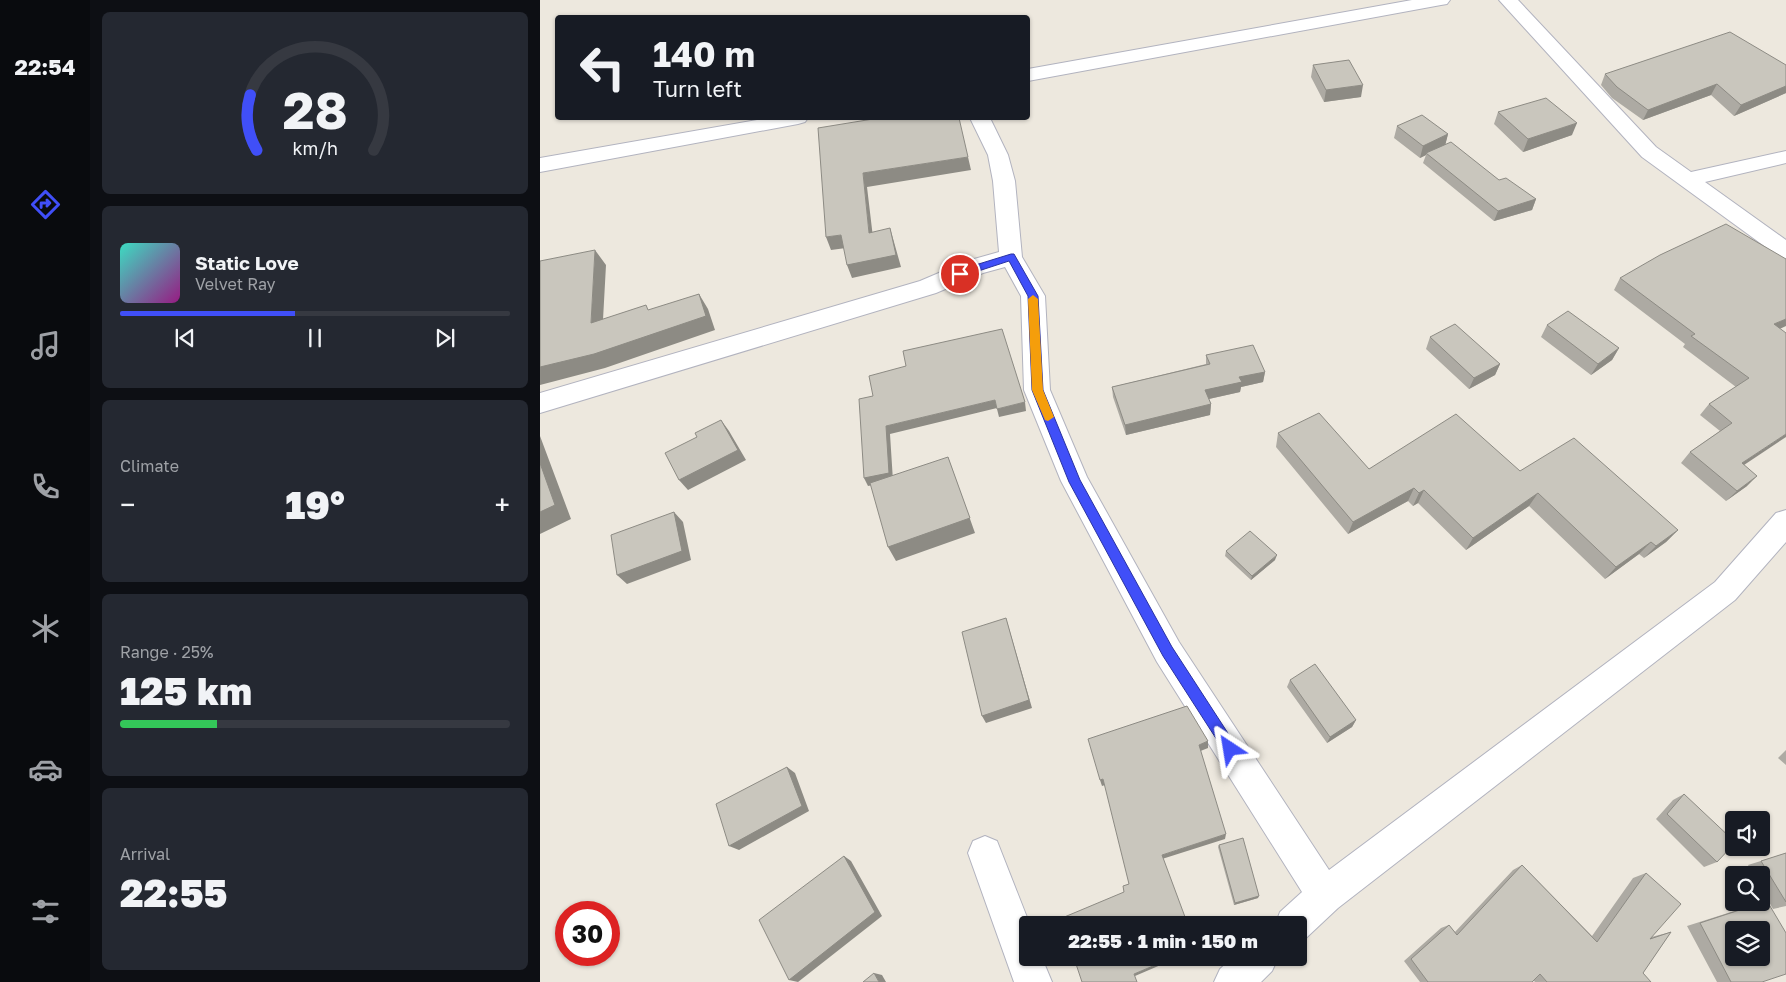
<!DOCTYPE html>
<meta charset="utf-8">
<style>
:root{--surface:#171b24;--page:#242831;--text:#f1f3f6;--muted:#9ea1a6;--line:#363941;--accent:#404ff8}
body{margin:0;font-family:"Golos Text",sans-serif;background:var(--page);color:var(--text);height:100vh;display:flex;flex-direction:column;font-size:19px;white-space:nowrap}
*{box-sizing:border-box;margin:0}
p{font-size:16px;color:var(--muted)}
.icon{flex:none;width:28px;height:28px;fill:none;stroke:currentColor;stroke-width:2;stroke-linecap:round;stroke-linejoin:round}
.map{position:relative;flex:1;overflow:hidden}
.side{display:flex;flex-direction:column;gap:12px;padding:12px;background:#0d0f14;width:450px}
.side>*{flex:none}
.guide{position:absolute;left:15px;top:15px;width:475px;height:105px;border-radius:5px;box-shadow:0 1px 4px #0004;background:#171b24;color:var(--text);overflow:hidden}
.buttons{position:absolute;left:1185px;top:811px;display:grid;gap:10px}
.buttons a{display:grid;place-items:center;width:45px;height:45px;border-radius:5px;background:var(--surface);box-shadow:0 1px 4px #0004;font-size:25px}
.speed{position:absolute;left:15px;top:901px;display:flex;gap:10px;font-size:25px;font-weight:700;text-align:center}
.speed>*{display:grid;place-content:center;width:65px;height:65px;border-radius:50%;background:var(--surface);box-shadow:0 1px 4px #0004;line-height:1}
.speed .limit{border:8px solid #d22;background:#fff;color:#111}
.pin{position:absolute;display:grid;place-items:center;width:42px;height:42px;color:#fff;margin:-21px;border:2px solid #fff;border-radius:50%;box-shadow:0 1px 5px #0007}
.me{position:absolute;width:55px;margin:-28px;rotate:327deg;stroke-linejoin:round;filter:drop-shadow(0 0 4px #0008)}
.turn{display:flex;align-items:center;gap:18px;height:105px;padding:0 15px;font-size:22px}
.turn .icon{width:65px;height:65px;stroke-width:2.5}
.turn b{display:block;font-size:35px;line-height:42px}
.big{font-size:38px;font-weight:800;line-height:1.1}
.side .tile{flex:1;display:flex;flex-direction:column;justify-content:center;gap:8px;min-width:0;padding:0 18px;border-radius:8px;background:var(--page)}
.side .dial{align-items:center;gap:0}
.dial svg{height:130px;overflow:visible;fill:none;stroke:var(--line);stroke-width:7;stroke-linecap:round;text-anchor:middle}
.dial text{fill:var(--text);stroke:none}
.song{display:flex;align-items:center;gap:15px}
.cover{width:60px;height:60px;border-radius:8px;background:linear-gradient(135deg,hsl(170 70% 55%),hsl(310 70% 35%))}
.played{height:5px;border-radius:2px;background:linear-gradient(90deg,var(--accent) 45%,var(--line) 45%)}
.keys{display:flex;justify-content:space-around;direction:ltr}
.heat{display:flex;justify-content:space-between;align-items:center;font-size:28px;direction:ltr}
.charge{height:8px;border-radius:4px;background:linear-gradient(90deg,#34c759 25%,var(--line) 0)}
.trip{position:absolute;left:479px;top:916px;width:288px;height:50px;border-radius:5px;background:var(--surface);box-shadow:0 1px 4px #0004;font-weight:800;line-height:50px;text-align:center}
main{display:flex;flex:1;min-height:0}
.menu{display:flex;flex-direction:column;width:90px;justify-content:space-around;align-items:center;background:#090b0e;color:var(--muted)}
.menu .icon{width:35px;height:35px}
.menu .selected{color:var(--accent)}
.menu b{font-size:22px;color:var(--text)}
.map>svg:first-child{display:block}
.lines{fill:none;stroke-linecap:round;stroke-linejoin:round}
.minor-casing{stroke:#b2b3bf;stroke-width:2}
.minor{fill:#fff;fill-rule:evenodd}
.wall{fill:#adaaa3}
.shaded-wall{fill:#8d8b84}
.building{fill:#c9c6bd;stroke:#8d8b84;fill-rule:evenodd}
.route{fill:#404ff8;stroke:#2a33a1}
.slow{fill:#f59e0b}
</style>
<main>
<nav class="menu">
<b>22:54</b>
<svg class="icon selected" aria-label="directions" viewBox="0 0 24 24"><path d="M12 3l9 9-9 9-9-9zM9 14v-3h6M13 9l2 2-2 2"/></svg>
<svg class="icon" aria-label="music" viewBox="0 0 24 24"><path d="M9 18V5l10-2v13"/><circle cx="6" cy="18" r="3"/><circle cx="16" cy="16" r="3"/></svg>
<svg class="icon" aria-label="phone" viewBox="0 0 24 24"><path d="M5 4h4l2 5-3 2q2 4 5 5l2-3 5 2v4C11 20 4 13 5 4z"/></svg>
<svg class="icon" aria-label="climate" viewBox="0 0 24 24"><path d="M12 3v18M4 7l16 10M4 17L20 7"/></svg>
<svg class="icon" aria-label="car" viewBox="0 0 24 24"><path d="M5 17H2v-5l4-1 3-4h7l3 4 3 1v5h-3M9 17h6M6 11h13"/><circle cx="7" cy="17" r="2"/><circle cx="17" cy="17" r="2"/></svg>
<svg class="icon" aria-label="filters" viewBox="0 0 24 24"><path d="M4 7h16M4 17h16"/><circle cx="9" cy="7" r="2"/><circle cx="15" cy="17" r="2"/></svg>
</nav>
<section class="side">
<div class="tile dial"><svg viewBox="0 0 100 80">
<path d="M14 69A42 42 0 1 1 86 69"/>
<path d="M14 69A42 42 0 0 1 10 35" stroke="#404ff8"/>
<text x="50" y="56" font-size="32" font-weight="700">28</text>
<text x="50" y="72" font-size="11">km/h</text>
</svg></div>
<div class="tile">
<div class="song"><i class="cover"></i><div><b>Static Love</b><p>Velvet Ray</p></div></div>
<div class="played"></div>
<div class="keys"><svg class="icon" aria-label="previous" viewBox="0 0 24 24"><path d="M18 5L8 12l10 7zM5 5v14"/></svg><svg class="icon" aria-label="pause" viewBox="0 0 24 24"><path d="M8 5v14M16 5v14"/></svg><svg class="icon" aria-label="next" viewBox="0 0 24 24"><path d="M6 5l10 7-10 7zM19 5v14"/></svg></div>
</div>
<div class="tile"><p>Climate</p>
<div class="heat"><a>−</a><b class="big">19°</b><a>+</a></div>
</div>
<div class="tile"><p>Range · 25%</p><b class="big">125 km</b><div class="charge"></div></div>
<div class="tile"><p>Arrival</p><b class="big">22:55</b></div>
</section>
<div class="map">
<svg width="1246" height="982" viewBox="0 0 1246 982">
<rect width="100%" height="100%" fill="#ede8de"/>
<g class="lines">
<defs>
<path id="minor" d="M872,0H910L907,4L901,5L488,81V69Z
M959,0H978L1116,147L1151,172L1246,151V163L1165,182L1246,240V259L1238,256L1102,157Z
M228,118H268L265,122L258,124L0,172V158Z
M430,118H450L468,155L475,181L482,257L505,296L510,390L547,477L639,642L789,870L1175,582L1236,513L1246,510V542L1195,600L798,908L766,938L758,941V925H735L740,912L762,892L617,662L521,481L484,390L481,296L465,267L443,273L396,293L0,413V393L380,281L427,261L459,252L453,181L448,155Z
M445,836L457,841L490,925H488V958H502L512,982H474L428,853L433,841Z
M692,958H738L732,971L721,982H674L680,969Z"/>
</defs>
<!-- minor casing -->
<use href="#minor" class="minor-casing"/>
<!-- minor -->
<use href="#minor" class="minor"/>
</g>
<!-- wall -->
<path class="wall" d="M773,65L821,97L784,102L771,77Z
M1246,65V93L1194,116L1171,95L1103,120L1072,98L1061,85L1065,74Z
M958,112L1032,135L983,152L954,124Z
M857,126L908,134L905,145L959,180L996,199L992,210L954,221L883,163L886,155L880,158L854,138Z
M1080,278L1240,329L1204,465L1207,486L1186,501L1141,463L1150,452L1180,431L1160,415L1169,404L1196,387L1143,347L1145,344L1074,290Z
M1007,325L1079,348L1072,360L1051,375L1001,337Z
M890,337L960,364L955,375L929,389L886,349Z
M666,355L725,372L723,382L701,387L700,392L669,399L671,404L670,415L586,435L573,397L572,387L666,364Z
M738,433L829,469L980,471L1138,530L1126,542L1104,558L1099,554L1065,579L989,506L926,550L878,503L873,506L868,501L808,534L736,447Z
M686,551L735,560L711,580L685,556Z
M750,680L816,720L812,727L787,743L747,687Z
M1246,750V765L1238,758Z
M1144,794L1177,862L1164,867L1116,819L1133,800Z
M679,845L718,898L694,905L678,847Z
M1246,853V906L1233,909L1221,888V875H1213L1208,865Z
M982,865L1052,936L1093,878L1106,873L1111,937L1131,932L1103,973L1111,982H995L994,981L992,982H880L864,961L901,928L909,925L915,932L973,870Z
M1227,901L1222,982H1177L1147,926L1213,905Z"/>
<!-- shaded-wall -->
<path class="shaded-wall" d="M1177,84L1171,95L1103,120L1108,110Z
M823,85L821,97L784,102L786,90Z
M1246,86V93L1194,116L1201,105Z
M1037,123L1032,135L983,152L988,139Z
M908,134L905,146L886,153V155L880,158L883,146Z
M428,157L431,170L327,187L334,246L329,233L323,173Z
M996,199L992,210L954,221L958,211Z
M350,228L354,242L361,267L312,278L307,265Z
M301,235L306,248L291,250L286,237Z
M55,250L66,265L62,338L51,323Z
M159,294L168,309L175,330L65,368L0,385V367Z
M1246,319V326L1224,336L1234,324Z
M1079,348L1072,360L1051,375L1058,364Z
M960,364L955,375L929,389L934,378Z
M725,372L723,382L701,387L700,392L664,400L665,390L699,377Z
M455,400L457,408L350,434L353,481L328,486L324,478L346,426Z
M485,402L486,411L459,417L457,409Z
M671,404L670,415L586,435L585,425Z
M181,420L189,431L206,460L148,490L139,480Z
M1246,434V437L1192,473L1202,463Z
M0,436L31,519L0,534Z
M408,457L435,533L356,561L348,547Z
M1217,476L1207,486L1186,501L1197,491Z
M874,488L868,501L808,534L813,522Z
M884,490L878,503L873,506L879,493Z
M998,493L989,506L926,550L933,538Z
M134,512L143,522L151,560L87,584L77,575Z
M1138,530L1126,542L1104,558L1116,546Z
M1111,542L1099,554L1065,579L1076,567Z
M737,555L735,560L711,580L712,576Z
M466,618L492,708L446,723L442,716Z
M816,720L812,727L787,743L790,737Z
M668,741V748L658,752L659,745Z
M247,767L255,773L269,811L199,850L189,846Z
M563,779L565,785L562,786L560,780Z
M686,834L685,839L622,859V855Z
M304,856L311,861L342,916L258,982L249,980Z
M719,896L718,898L694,905L695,903Z
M632,958H637L595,976L594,974Z
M334,973L342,975L346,982H339Z"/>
<!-- building -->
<path class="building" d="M1190,32L1246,65V86L1201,105L1177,84L1108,110L1077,87L1065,74Z
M809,60L823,85L786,90L773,65Z
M1006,98L1037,123L988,139L958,112Z
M882,115L908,134L883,146L857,126Z
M339,118H419L428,157L323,173L329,233L350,228L356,255L307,265L301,235L286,237L278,128Z
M911,142L959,180L966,178L996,199L958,211L886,153Z
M1186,224L1246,259V319L1234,324L1246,333V434L1202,463L1217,476L1197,491L1150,452L1192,423L1169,404L1209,378L1151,336L1155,334L1080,278L1120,255Z
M55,250L51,323L106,305L108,310L159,294L166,316L54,354L0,367V261Z
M1028,311L1079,348L1058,364L1007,325Z
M915,324L960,364L934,378L890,337Z
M462,329L485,402L457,409L455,400L346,426L349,473L324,478L319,399L333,396L329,376L366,366L363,351Z
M713,345L725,372L699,377L702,382L665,390L671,404L585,425L572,387L670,364L666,355Z
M779,413L829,469L916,414L980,471L1034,438L1138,530L1116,546L1111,542L1076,567L998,493L933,538L884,490L879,493L874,488L813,522L738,433Z
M181,420L198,450L139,480L125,453L157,437L155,433Z
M408,457L430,518L348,547L330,483Z
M0,463L15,505L0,512Z
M134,512L142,551L77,575L71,535Z
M710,531L737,555L712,576L686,551Z
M466,618L489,700L442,716L422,632Z
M775,664L816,720L790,737L750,680Z
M647,706L668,741L659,745L686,834L622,855L648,925H524L522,918L584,892L583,886L589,884L563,779L560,780L548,739Z
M247,767L262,806L189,846L176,804Z
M1144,794L1194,841V844L1177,862L1127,814Z
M703,838L719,896L695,903L679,845Z
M1246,853V902L1221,861Z
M304,856L335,912L249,980L219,920Z
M982,865L1057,942L1106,873L1141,904L1110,939L1131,932L1103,973L1111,982H1007L1000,974L992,982H888L871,959L909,925L917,935Z
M1227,901L1246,933V974L1222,982H1191L1160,923ZM1194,930H1221V958H1194Z
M534,958H632L594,974L597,982H542Z
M334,973L339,982H323Z"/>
<!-- route -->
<path class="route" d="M471,254H474L498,296L503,390L540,480L632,647L695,744L697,749L695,754L690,756L686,754L623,656L529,482L492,390L488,296L469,261L420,277L415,274L416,271Z"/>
<!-- slow -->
<path class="slow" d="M493,295L498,299L503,390L514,417L508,421L505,420L492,390L488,299Z"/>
</svg>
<div class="buttons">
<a><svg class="icon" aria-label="sound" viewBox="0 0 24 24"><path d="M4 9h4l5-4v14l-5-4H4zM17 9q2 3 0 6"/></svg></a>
<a><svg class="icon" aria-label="search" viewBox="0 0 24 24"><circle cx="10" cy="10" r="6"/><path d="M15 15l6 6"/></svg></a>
<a><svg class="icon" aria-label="layers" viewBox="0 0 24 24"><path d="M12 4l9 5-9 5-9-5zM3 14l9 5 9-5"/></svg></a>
</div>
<div class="speed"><div class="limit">30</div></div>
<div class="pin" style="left:420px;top:274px;background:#d93025"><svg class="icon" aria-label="arrive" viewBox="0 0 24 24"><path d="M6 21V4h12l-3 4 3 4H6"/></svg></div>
<svg class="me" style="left:690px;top:749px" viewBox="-20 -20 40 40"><path d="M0-17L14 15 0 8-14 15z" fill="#404ff8" stroke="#fff" stroke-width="4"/></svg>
<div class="trip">22:55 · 1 min · 150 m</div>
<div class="guide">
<div class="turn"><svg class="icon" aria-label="left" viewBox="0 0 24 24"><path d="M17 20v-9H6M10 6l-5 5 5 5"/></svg><div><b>140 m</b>Turn left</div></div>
</div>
</div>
</main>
